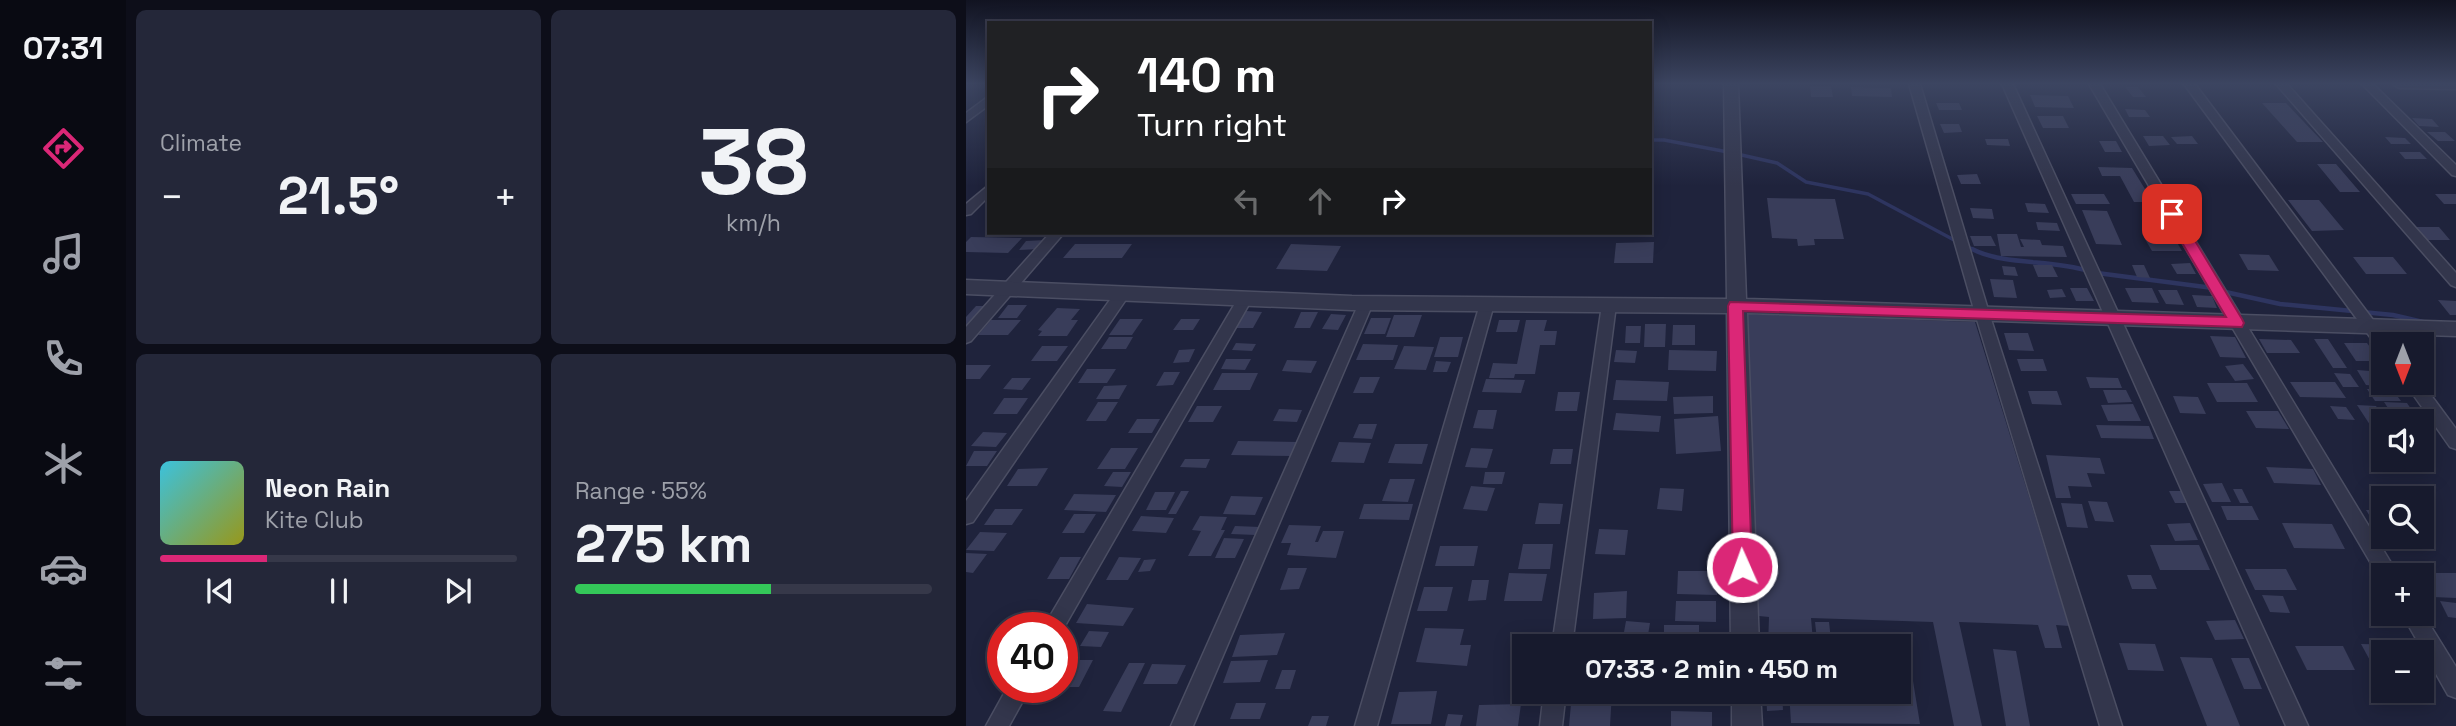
<!DOCTYPE html>
<meta charset="utf-8">
<style>
:root{--surface:#171a2d;--page:#242739;--text:#f1f3f6;--muted:#9ea1aa;--line:#363849;--accent:#db2777}
body{margin:0;font-family:"Space Grotesk",sans-serif;background:var(--page);color:var(--text);height:100vh;display:flex;flex-direction:column;font-size:26px;white-space:nowrap}
*{box-sizing:border-box;margin:0}
p{font-size:23px;color:var(--muted)}
.icon{flex:none;width:38px;height:38px;fill:none;stroke:currentColor;stroke-width:2;stroke-linecap:round;stroke-linejoin:round}
.map{position:relative;flex:1;overflow:hidden}
.drawer{display:flex;flex-direction:column;gap:10px;padding:10px;background:#0d0e19;width:840px}
.drawer>*{flex:none}
.banner{position:absolute;left:21px;top:21px;width:665px;height:214px;border-radius:0px;box-shadow:0 4px 18px #0003,0 0 0 2px var(--line);background:#202124;color:#fff;overflow:hidden}
.needle{width:46px;rotate:180deg}
.controls{position:absolute;left:1405px;top:332px;display:grid;gap:14px}
.controls a{display:grid;place-items:center;width:63px;height:63px;border-radius:0px;background:var(--surface);box-shadow:0 4px 18px #0003,0 0 0 2px var(--line);font-size:35px}
.speed{position:absolute;left:21px;top:612px;display:flex;gap:14px;font-size:35px;font-weight:700;text-align:center}
.speed>*{display:grid;place-content:center;width:91px;height:91px;border-radius:50%;background:var(--surface);box-shadow:0 4px 18px #0003,0 0 0 2px var(--line);line-height:1}
.speed .limit{border:10px solid #d22;background:#fff;color:#111}
.pin{position:absolute;display:grid;place-items:center;width:60px;height:60px;color:#fff;margin:-30px;border-radius:14px;box-shadow:0 4px 10px #0006}
.me{position:absolute;width:77px;margin:-38px;rotate:358deg;stroke-linejoin:round;filter:drop-shadow(0 0 5px #0008)}
.turn{display:flex;align-items:center;gap:24px;height:147px;padding:0 35px;font-size:32px}
.turn .icon{width:91px;height:91px;stroke-width:2.5}
.turn b{display:block;font-size:49px;line-height:60px}
.lanes{display:flex;align-items:center;height:66px;padding:0 35px;background:#0003;justify-content:center;gap:35px;direction:ltr}
.lanes .off{opacity:.35}
.big{font-size:52px;font-weight:600;line-height:1.1}
.drawer .tile{flex:1;display:flex;flex-direction:column;justify-content:center;gap:10px;min-width:0;padding:0 24px;border-radius:10px;background:var(--page)}
.drawer .dial{align-items:center;gap:0}
.dial b{font-size:91px;line-height:1}
.song{display:flex;align-items:center;gap:21px}
.cover{width:84px;height:84px;border-radius:10px;background:linear-gradient(135deg,hsl(190 70% 55%),hsl(60 70% 35%))}
.played{height:7px;border-radius:4px;background:linear-gradient(90deg,var(--accent) 30%,var(--line) 30%)}
.keys{display:flex;justify-content:space-around;direction:ltr}
.heat{display:flex;justify-content:space-between;align-items:center;font-size:38px;direction:ltr}
.charge{height:10px;border-radius:5px;background:linear-gradient(90deg,#34c759 55%,var(--line) 0)}
.drawer .tiles{flex:1;display:grid;gap:10px;grid-template-columns:repeat(2,1fr)}
.trip{position:absolute;left:546px;top:634px;width:399px;height:70px;border-radius:0px;background:var(--surface);box-shadow:0 4px 18px #0003,0 0 0 2px var(--line);font-weight:600;line-height:70px;text-align:center}
main{display:flex;flex:1;min-height:0}
.dock{display:flex;flex-direction:column;width:126px;justify-content:space-around;align-items:center;background:#090a12;color:var(--muted)}
.dock .icon{width:49px;height:49px}
.dock .current{color:var(--accent)}
.dock b{font-size:32px;color:var(--text)}
.map>svg:first-child{display:block}
.lines{fill:none;stroke-linecap:round;stroke-linejoin:round}
.stream-far1{stroke:#2e3560;stroke-width:3.5}
.stream{stroke:#2e3560;stroke-width:4.5}
.building{fill:#393d5a}
.minor-casing{stroke:#4b4e63;stroke-width:3}
.tertiary-casing{stroke:#4b4e63;stroke-width:3}
.minor{fill:#33364c;fill-rule:evenodd}
.tertiary{fill:#33364c;fill-rule:evenodd}
.route{fill:#db2777;stroke:#8e194d;stroke-width:2}
</style>
<main>
<nav class="dock">
<b>07:31</b>
<svg class="icon current" aria-label="directions" viewBox="0 0 24 24"><path d="M12 3l9 9-9 9-9-9zM9 14v-3h6M13 9l2 2-2 2"/></svg>
<svg class="icon" aria-label="music" viewBox="0 0 24 24"><path d="M9 18V5l10-2v13"/><circle cx="6" cy="18" r="3"/><circle cx="16" cy="16" r="3"/></svg>
<svg class="icon" aria-label="phone" viewBox="0 0 24 24"><path d="M5 4h4l2 5-3 2q2 4 5 5l2-3 5 2v4C11 20 4 13 5 4z"/></svg>
<svg class="icon" aria-label="climate" viewBox="0 0 24 24"><path d="M12 3v18M4 7l16 10M4 17L20 7"/></svg>
<svg class="icon" aria-label="car" viewBox="0 0 24 24"><path d="M5 17H2v-5l4-1 3-4h7l3 4 3 1v5h-3M9 17h6M6 11h13"/><circle cx="7" cy="17" r="2"/><circle cx="17" cy="17" r="2"/></svg>
<svg class="icon" aria-label="filters" viewBox="0 0 24 24"><path d="M4 7h16M4 17h16"/><circle cx="9" cy="7" r="2"/><circle cx="15" cy="17" r="2"/></svg>
</nav>
<section class="drawer">
<div class="tiles">
<div class="tile"><p>Climate</p>
<div class="heat"><a>−</a><b class="big">21.5°</b><a>+</a></div>
</div>
<div class="tile dial"><b>38</b><p>km/h</p></div>
<div class="tile">
<div class="song"><i class="cover"></i><div><b>Neon Rain</b><p>Kite Club</p></div></div>
<div class="played"></div>
<div class="keys"><svg class="icon" aria-label="previous" viewBox="0 0 24 24"><path d="M18 5L8 12l10 7zM5 5v14"/></svg><svg class="icon" aria-label="pause" viewBox="0 0 24 24"><path d="M8 5v14M16 5v14"/></svg><svg class="icon" aria-label="next" viewBox="0 0 24 24"><path d="M6 5l10 7-10 7zM19 5v14"/></svg></div>
</div>
<div class="tile"><p>Range · 55%</p><b class="big">275 km</b><div class="charge"></div></div>
</div>
</section>
<div class="map">
<svg width="1490" height="726" viewBox="0 0 1490 726">
<rect width="100%" height="100%" fill="#1f233c"/>
<g class="lines">
<!-- stream-far1 -->
<path class="stream-far1" d="M684,140H698L762,152
M771,154L811,163L840,182L902,194L990,241
M998,245L1010,251"/>
<!-- stream -->
<path class="stream" d="M1006,249C1039,266 1086,259 1122,271
M1131,273L1247,288
M1255,291L1314,304L1427,315L1457,322"/>
</g>
<!-- building -->
<path class="building" d="M844,86H865L867,97H845Z
M885,87L925,88L926,97L886,96Z
M1159,87H1172L1180,97H1167Z
M1064,95L1102,96L1108,108L1069,107Z
M970,103H993L996,110H973Z
M1296,103H1320L1357,142H1331Z
M1159,109L1179,110L1184,117H1163Z
M1071,116H1097L1103,128H1077Z
M1446,118L1466,119L1473,127L1453,126Z
M974,124H993L996,132L978,133Z
M1461,132H1479L1489,141H1472Z
M1177,136H1197L1204,145L1183,146Z
M1226,136L1232,144H1211L1205,137Z
M1419,137L1439,138L1445,144H1425Z
M1019,139H1042L1044,146L1021,145Z
M1133,141H1150L1156,152H1139Z
M1433,152H1454L1461,159H1439Z
M1351,164H1370L1394,192H1374Z
M1132,167L1166,168L1187,202H1168L1154,176H1136Z
M1011,174L1015,184H995L991,175Z
M1105,194H1138L1144,204H1110Z
M1469,194H1490V204H1478Z
M801,198L869,199L878,239H848L849,245L832,246L831,239L806,238Z
M1322,200H1353L1378,230L1346,231Z
M1059,203L1079,204L1083,213L1062,212Z
M1004,208L1026,209L1028,219L1007,218Z
M1116,210L1141,211L1156,245L1130,244Z
M1179,216H1195L1200,228L1184,227Z
M1070,222L1091,223L1094,231L1072,230Z
M1444,227H1473L1484,240H1455Z
M1178,228H1199L1204,237H1184Z
M1031,234H1051L1055,247H1058L1054,239L1074,240L1076,245L1097,246L1101,257L1035,256Z
M1004,236H1025L1030,246H1008Z
M5,237L56,238L42,253L0,252V242Z
M1179,239H1209L1216,251H1186Z
M80,240L73,249L53,250L60,241Z
M688,242L687,263H648L650,243Z
M109,244H166L156,258H97Z
M325,244L375,246L361,271L310,269Z
M1273,254L1303,255L1313,271L1282,270Z
M1387,257H1427L1441,274H1400Z
M1224,263L1230,274H1211L1205,264Z
M1067,265H1086L1092,277H1072Z
M1166,265H1178L1184,278L1171,277Z
M1036,266L1049,267L1052,276L1038,275Z
M1024,279L1047,280L1051,298L1028,297Z
M1104,288H1121L1128,301H1110Z
M1159,288H1186L1193,303L1166,302Z
M1096,289L1100,297L1084,298L1081,290Z
M1192,290H1211L1218,305L1200,304Z
M1226,295L1246,296L1251,308L1231,307Z
M1472,300L1490,301V315H1484Z
M42,305H61L51,318H32Z
M10,306H21L0,327V317Z
M91,308L114,309L105,320H112L101,336H72L76,331L72,330Z
M280,311L296,312L287,328H270Z
M335,312H352L344,328H328Z
M365,314L380,315L372,330L356,329Z
M781,314L1009,322L1103,626L1090,625L1096,648H1079L1072,625L993,622L1016,726H988L967,622L845,618L847,641H820L821,646H802L803,617L793,616Z
M428,315H456L448,337H420Z
M405,318H425L419,334H398Z
M154,319H177L166,335H143Z
M215,319H234L227,330H207Z
M25,320H55L42,335H12Z
M533,320H554L551,332H530Z
M560,320H581L578,331H591L589,345H574L569,374H549L548,378H523L527,363L551,364Z
M679,324H700L699,347H678Z
M707,325H729V345H706Z
M660,326H675L674,343H659Z
M1038,333H1062L1068,351L1043,350Z
M1244,336L1269,337L1280,358L1254,357Z
M143,337H167L160,349H135Z
M474,337H497L492,357H468Z
M1293,339L1325,340L1334,353H1301Z
M1348,339H1362L1381,368H1367Z
M270,343L290,344L286,351L266,350Z
M1378,343H1401L1414,361H1390Z
M397,344L432,345L427,360H390Z
M76,346H102L91,361H65Z
M438,346L468,347L460,370L428,369Z
M229,349L223,362L207,363L213,350Z
M650,350L671,351L669,363L648,362Z
M703,350L751,351L750,371L702,370Z
M260,359H285L279,370L255,369Z
M1051,359H1077L1081,371H1055Z
M321,360L351,361L345,373L316,371Z
M470,361L485,362L481,372H467Z
M1277,364L1288,379L1269,381L1259,366Z
M0,365H25L14,379H0Z
M121,369H150L141,383H112Z
M1391,370L1417,372L1418,383H1424L1426,387L1400,385Z
M198,372H214L207,385L190,386Z
M256,373H292L284,390H247Z
M1368,373L1384,374L1393,387H1377Z
M394,377H414L407,393H387Z
M1120,377L1152,378L1156,388H1124Z
M46,378H65L56,390L37,389Z
M520,379L559,380L555,393L516,392Z
M650,380L703,382L701,401L647,400Z
M1324,382H1369L1380,398L1334,397Z
M1241,383H1281L1292,402H1251Z
M161,385L153,399H130L138,386Z
M1401,389H1426L1435,401H1409Z
M1137,390H1160L1166,402L1142,403Z
M1062,391H1091L1096,405L1066,404Z
M592,392H614L611,411H589Z
M747,396V413L708,414L707,397Z
M1207,396L1232,397L1240,414L1214,413Z
M38,398H62L51,414H27Z
M132,402H152L140,421H120Z
M1418,402L1441,403L1449,415L1426,414Z
M1167,404L1175,421H1142L1135,405Z
M1391,405L1410,406L1421,422H1418V428H1406Z
M231,406H256L247,422H222Z
M1364,406L1380,407L1389,420L1372,419Z
M313,409L336,410L331,422L307,421Z
M512,410H531L527,429L507,428Z
M1280,411H1312L1323,429L1290,428Z
M650,413L695,416L693,432L647,430Z
M752,416L755,451L710,454L708,419Z
M171,419H194L186,433H162Z
M393,424H411L406,439L387,438Z
M1130,425L1183,426L1188,439L1135,438Z
M17,432L41,433L30,447L5,446Z
M272,441L332,442L326,456L265,455Z
M373,442L405,443L398,463L365,462Z
M429,444H462L456,464L422,463Z
M145,448H172L159,469H131Z
M505,448L527,449L521,468L499,467Z
M587,449H607L605,464H584Z
M8,451H31L21,466H0Z
M1080,455L1134,458L1139,474L1121,473L1126,487L1102,486L1105,498H1090Z
M219,459H244L240,468L214,467Z
M1300,467L1347,469L1355,485L1308,483Z
M82,468L71,486H41L52,469Z
M147,472H165L156,487L138,486Z
M519,472H539L536,484H517Z
M424,479H449L442,502L416,501Z
M1256,483L1265,502H1246L1237,484Z
M505,486L529,488L521,511L497,509Z
M694,488L718,489L716,511L691,509Z
M1267,489H1276L1283,503H1274Z
M1406,489H1434L1441,499H1418V506Z
M215,491H223L210,514H202Z
M1203,491H1215L1220,503H1209Z
M189,492H209L200,510H180Z
M108,494L150,495L140,512L98,510Z
M265,496L297,497L289,515L257,514Z
M1122,501L1141,502L1148,522L1129,521Z
M573,503L597,504L594,524H569Z
M1095,503L1116,504L1122,528L1101,527Z
M398,504H447L443,520L393,519Z
M1255,506H1286L1293,520H1261Z
M29,509H57L46,525H18Z
M1400,510H1418V526H1410Z
M108,514H130L118,533H96Z
M175,516L208,518L200,533L166,531Z
M234,516L261,517L255,530H259L245,556H222L235,531L226,530Z
M1224,523L1232,540L1209,541L1201,524Z
M1316,523L1366,524L1379,549L1328,548Z
M323,525L355,526L349,542H352L357,531H378L370,558L321,555L325,543H315Z
M269,526L294,527L290,535L265,534Z
M633,529L662,530L659,555L629,554Z
M14,532L41,533L28,551L0,550Z
M258,538L278,539L269,558H249Z
M557,544H587L584,569H552Z
M1184,545H1233L1244,570H1194Z
M474,546H512L508,566H469Z
M0,553L21,554L7,573L0,572Z
M94,557H115L103,579H81Z
M153,557L175,558L162,580H140Z
M190,559L184,571L172,572L178,560Z
M322,568H341L333,589L314,590Z
M1279,569H1320L1331,590H1289Z
M712,571H751V595L711,594Z
M543,573L581,574L576,601H538Z
M1452,573H1490V598L1467,597Z
M1161,575H1185L1191,589H1166Z
M506,580H523L520,600L502,601Z
M458,587H487L481,611H451Z
M661,591L660,618L627,619L628,593Z
M1296,595L1317,596L1324,613L1304,612Z
M710,601H750V622L709,621Z
M1474,601L1490,603V618L1482,617Z
M121,604L168,608L157,626L110,623Z
M1269,620L1278,639L1249,640L1240,621Z
M660,621L684,623L682,635L658,632Z
M849,622H863L865,640H851Z
M698,625H733V645H698Z
M459,628L498,629L494,645H505L501,666L450,662Z
M123,631L143,632L135,647L114,646Z
M319,633L311,655L266,657L274,635Z
M1153,643L1189,644L1198,671L1162,670Z
M1395,644L1444,645L1448,653H1418V675H1412Z
M1329,646H1377L1389,670H1341Z
M1027,649L1050,651L1064,726H1040Z
M933,650L943,651L947,677H933Z
M1214,657L1246,658L1274,726H1241Z
M1265,658H1283L1296,689H1278Z
M96,660H127L113,687H96Z
M302,660L294,682L257,683L265,661Z
M163,663H179L155,712L137,711Z
M186,664L220,665L211,684H177Z
M316,670H330L324,689H309Z
M933,681H947L954,724L825,723L823,691H933Z
M471,691L465,724H425L433,692Z
M709,691H745V700H709Z
M800,691H816L817,710L801,711Z
M646,692L644,726H603L606,693Z
M270,703H300L294,719H264Z
M555,704L552,726H510L513,705Z
M705,711L746,712V726H705Z
M482,714L497,715L494,726H479Z
M346,716H363L360,726H342Z"/>
<g class="lines">
<defs>
<path id="minor" d="M943,84H954L1023,313L1156,726H1134L1009,313Z
M1036,84H1047L1342,726H1320Z
M1123,84H1134L1433,576H1418L1416,582Z
M1218,84H1229L1426,345H1418V350L1413,349Z
M1310,84H1321L1490,273V287L1485,285Z
M1396,84H1407L1490,165V176L1486,175Z
M23,96V105L0,122V113Z
M23,185V196L5,214L0,215V204Z
M84,233H98L5,341L0,343V327Z
M156,289L161,290L163,294L161,298L7,522L0,524V501L151,290Z
M279,294L286,299L96,631V628H77L274,295Z
M400,298L407,303L227,726H205L393,303Z
M521,299L528,304L411,726H389L514,304Z
M643,300L650,305L606,646H586L636,305Z
M1439,383H1456L1490,429V449L1484,447Z
M1456,612L1490,667V698L1482,695L1436,614H1456Z
M41,688H64L43,726H20Z
M578,691H600L596,726H574Z"/>
<path id="tertiary" d="M758,84H772L780,299L1490,322V336L781,313L793,646H765L761,313L386,310L0,294V280L386,296L761,299Z
M1426,84H1490V89L1433,88Z
M766,691H794L796,726H766Z"/>
</defs>
<!-- minor casing -->
<use href="#minor" class="minor-casing"/>
<!-- tertiary casing -->
<use href="#tertiary" class="tertiary-casing"/>
<!-- minor -->
<use href="#minor" class="minor"/>
<!-- tertiary -->
<use href="#tertiary" class="tertiary"/>
</g>
<!-- sky -->
<linearGradient id="sky" x2="0" y2="1"><stop stop-color="#111321"/><stop offset="0.45" stop-color="#3c4561"/><stop offset="1" stop-color="#3c4561" stop-opacity="0"/></linearGradient>
<rect width="1490" height="186" fill="url(#sky)"/>
<!-- route -->
<path class="route" d="M1206,210L1213,214L1276,319L1278,323L1276,327L777,311L786,567L783,574L776,576L770,574L767,567L762,306L764,302L1260,317L1199,214Z"/>
</svg>
<div class="controls">
<a><svg class="needle" viewBox="-14 -14 28 28"><path d="M0-13l5 13h-10z" fill="#e53935"/><path d="M0 13l5-13h-10z" fill="#9ea1aa"/></svg></a>
<a><svg class="icon" aria-label="sound" viewBox="0 0 24 24"><path d="M4 9h4l5-4v14l-5-4H4zM17 9q2 3 0 6"/></svg></a>
<a><svg class="icon" aria-label="search" viewBox="0 0 24 24"><circle cx="10" cy="10" r="6"/><path d="M15 15l6 6"/></svg></a>
<a>+</a>
<a>−</a>
</div>
<div class="speed"><div class="limit">40</div></div>
<div class="pin" style="left:1206px;top:214px;background:#d93025"><svg class="icon" aria-label="arrive" viewBox="0 0 24 24"><path d="M6 21V4h12l-3 4 3 4H6"/></svg></div>
<svg class="me" style="left:776px;top:567px" viewBox="-20 -20 40 40"><circle r="17" fill="#db2777" stroke="#fff" stroke-width="3"/><path d="M0-11L8 9 0 5-8 9z" fill="#fff"/></svg>
<div class="trip">07:33 · 2 min · 450 m</div>
<div class="banner">
<div class="turn"><svg class="icon" aria-label="right" viewBox="0 0 24 24"><path d="M7 20v-9h11M14 6l5 5-5 5"/></svg><div><b>140 m</b>Turn right</div></div>
<div class="lanes"><svg class="icon off" aria-label="left" viewBox="0 0 24 24"><path d="M17 20v-9H6M10 6l-5 5 5 5"/></svg><svg class="icon off" aria-label="ahead" viewBox="0 0 24 24"><path d="M12 20V5M6 11l6-6 6 6"/></svg><svg class="icon" aria-label="right" viewBox="0 0 24 24"><path d="M7 20v-9h11M14 6l5 5-5 5"/></svg></div>
</div>
</div>
</main>
